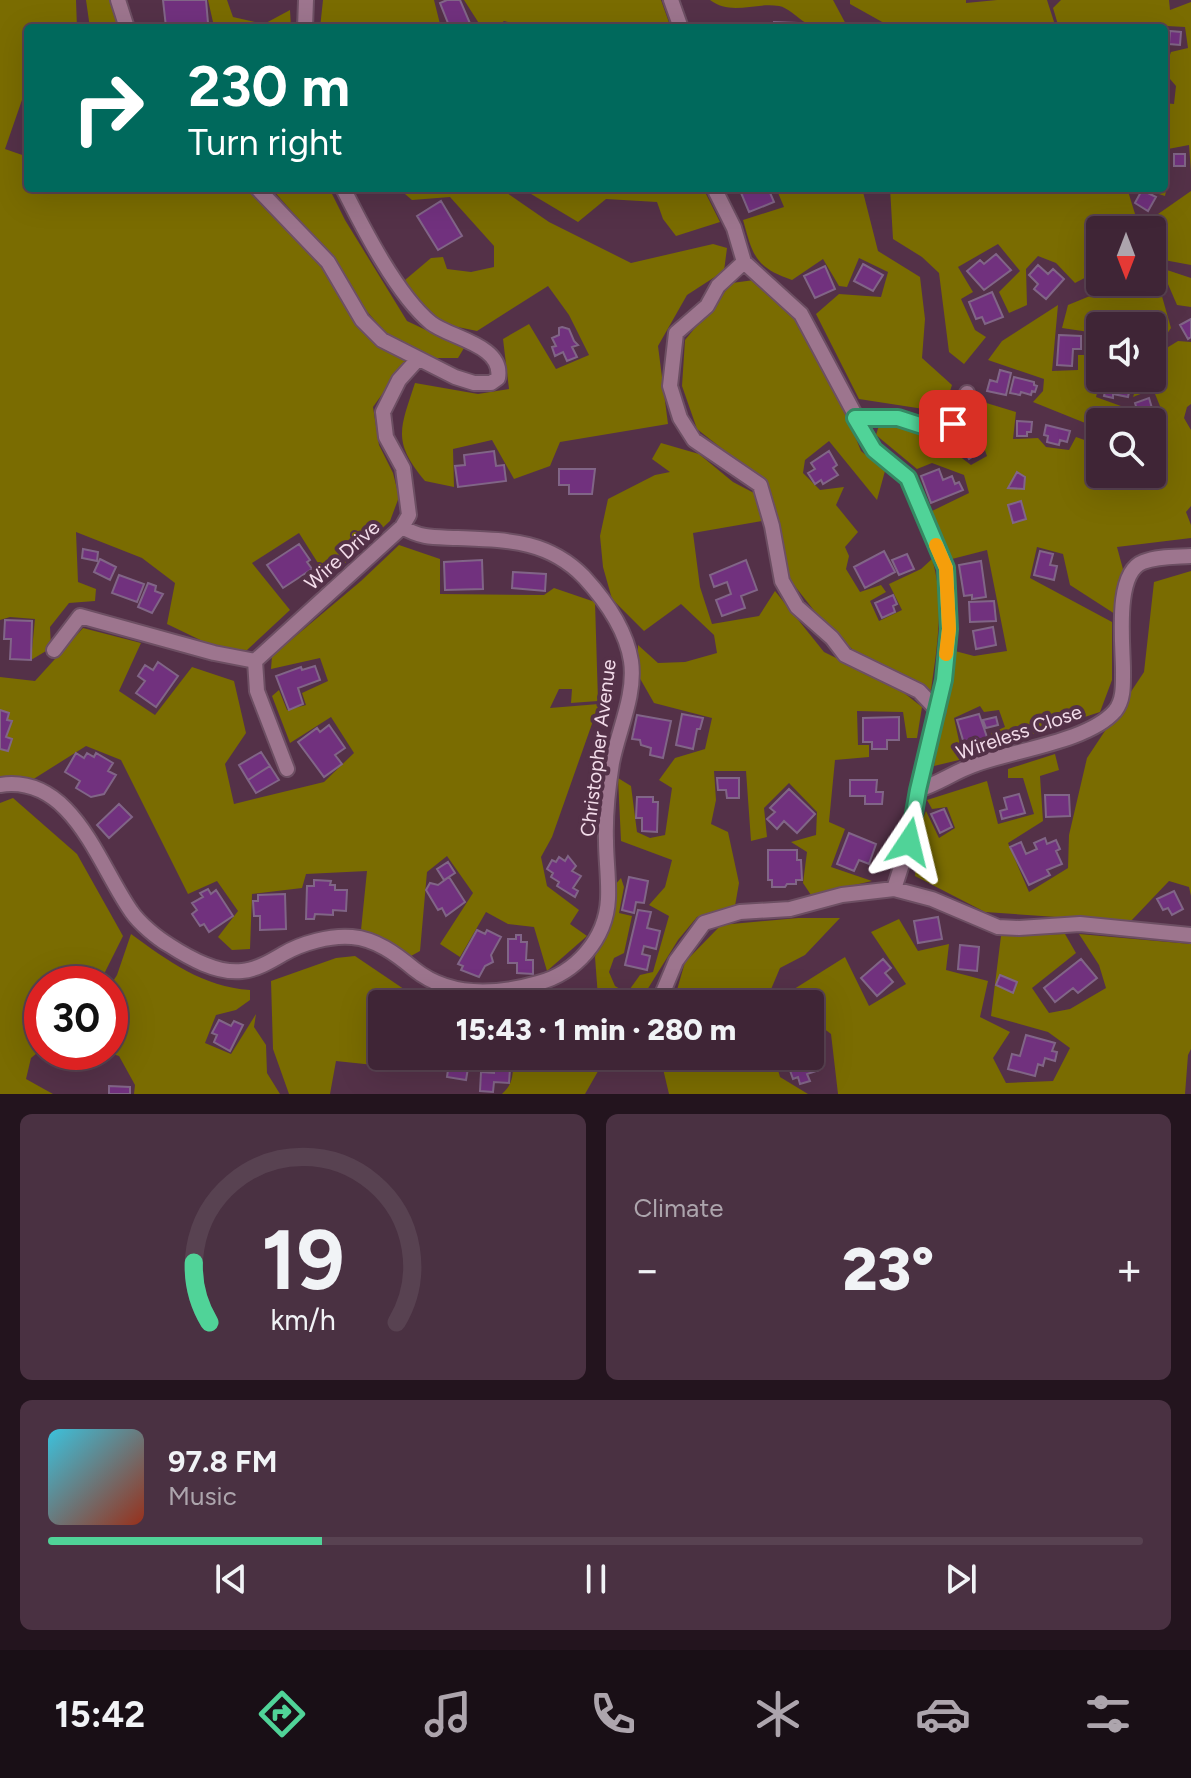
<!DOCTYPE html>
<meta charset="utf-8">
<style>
:root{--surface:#3f2536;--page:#4a3142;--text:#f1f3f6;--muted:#ada5ad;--line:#584251;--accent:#50d398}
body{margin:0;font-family:Figtree,sans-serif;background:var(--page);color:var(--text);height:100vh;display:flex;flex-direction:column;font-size:30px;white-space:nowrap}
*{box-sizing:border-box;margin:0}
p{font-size:26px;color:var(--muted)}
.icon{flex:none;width:44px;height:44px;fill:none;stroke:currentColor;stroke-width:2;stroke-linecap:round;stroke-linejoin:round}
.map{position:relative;height:1094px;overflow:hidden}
.drawer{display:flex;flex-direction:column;gap:20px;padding:20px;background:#23141e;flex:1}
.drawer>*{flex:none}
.guide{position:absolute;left:24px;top:24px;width:1144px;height:168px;border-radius:8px;box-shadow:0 8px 32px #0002,0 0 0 2px var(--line);background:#00695c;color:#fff;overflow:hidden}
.needle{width:52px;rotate:180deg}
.controls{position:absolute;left:1086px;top:216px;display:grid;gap:16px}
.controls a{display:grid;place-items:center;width:80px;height:80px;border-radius:8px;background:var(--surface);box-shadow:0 8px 32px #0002,0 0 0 2px var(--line);font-size:40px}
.speed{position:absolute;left:24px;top:966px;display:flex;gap:16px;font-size:40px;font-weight:700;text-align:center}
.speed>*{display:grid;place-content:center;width:104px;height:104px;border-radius:50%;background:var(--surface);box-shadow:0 8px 32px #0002,0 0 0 2px var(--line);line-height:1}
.speed .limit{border:12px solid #d22;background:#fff;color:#111}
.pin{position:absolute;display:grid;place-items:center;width:68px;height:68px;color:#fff;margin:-34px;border-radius:16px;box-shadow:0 4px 12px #0006}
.me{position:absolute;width:88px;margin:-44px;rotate:10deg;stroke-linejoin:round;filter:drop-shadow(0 0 6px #0008)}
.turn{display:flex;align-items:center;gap:28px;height:168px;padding:0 32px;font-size:36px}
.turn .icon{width:104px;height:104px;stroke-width:2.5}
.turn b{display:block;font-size:56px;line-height:68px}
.big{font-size:60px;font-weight:800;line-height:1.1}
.drawer .card{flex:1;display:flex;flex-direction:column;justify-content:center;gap:12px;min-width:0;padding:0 28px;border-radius:12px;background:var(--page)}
.drawer .dial{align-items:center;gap:0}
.dial svg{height:208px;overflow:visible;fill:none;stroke:var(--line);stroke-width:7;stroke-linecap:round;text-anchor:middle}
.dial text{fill:var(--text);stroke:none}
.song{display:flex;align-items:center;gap:24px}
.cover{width:96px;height:96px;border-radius:12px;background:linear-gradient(135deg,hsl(190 70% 55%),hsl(10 70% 35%))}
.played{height:8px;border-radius:4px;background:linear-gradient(90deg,var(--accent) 25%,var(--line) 25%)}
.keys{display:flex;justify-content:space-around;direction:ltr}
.heat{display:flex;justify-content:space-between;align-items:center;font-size:44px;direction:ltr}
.drawer .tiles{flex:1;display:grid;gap:20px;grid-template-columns:1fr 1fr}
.card:last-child{grid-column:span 2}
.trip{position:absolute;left:368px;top:990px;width:456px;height:80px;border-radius:8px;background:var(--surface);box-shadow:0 8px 32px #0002,0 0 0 2px var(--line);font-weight:800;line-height:80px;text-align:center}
.menu{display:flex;height:128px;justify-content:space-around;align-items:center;background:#190f16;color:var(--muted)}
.menu .icon{width:56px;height:56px}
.menu .active{color:var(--accent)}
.menu b{font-size:36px;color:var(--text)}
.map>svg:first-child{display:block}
.forest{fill:#7a6c01}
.building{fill:#71317e;stroke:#816587;stroke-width:2}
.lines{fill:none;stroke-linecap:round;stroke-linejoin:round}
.street-casing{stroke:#6d4f63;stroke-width:18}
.street{stroke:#9d758e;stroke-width:14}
.route-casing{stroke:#348963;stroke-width:20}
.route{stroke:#50d398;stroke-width:14}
.slow{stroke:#f59e0b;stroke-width:14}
.labels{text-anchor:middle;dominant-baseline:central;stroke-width:8;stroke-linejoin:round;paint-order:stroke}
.street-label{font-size:20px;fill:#f3dcea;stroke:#543148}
</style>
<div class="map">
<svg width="1191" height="1094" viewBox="0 0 1191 1094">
<rect width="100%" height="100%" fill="#543148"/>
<!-- forest -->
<path class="forest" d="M0,0H76L77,28H28V98L23,97L5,149L28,157V188H251L407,359L373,407L379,445L393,473L399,497L390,521L328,579L299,533L252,563L290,610L247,650L219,649L167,624L175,583L142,558L76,532L78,582L96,589L95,601L69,603L50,627L51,648L31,660L35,619L10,617L0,620Z
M86,0H110L118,28H90Z
M208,0H227L233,17L264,24L290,10L291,28H201L213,22Z
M323,0H434L441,28H320Z
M464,0H661L671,28H532L504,21L495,28H482Z
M710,0H833L848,28H806V23C798,18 787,7 779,6C755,2 731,16 710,0Z
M850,0H966V3L997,0H1047L1056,28H911L884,23L850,4Z
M1061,0H1169L1170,10L1191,2V172L1189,145L1168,149L1169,176L1165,196L1140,188H1164V103L1174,104L1176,86L1164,72L1171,52L1188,48L1185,27L1167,26L1165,45L1161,22L1142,24V28H1059L1053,8Z
M271,188H329L345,220L407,321L464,348L458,358H435L386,333L362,306L325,249Z
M398,188H505L507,193L549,222L631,263L713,244L727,248L724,271L687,295L658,346L668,424L560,442L550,466L514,479L492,440L453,449L454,487L425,481C392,441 400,429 415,383L478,394L509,389L503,339L529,324L556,369L589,355L569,315L548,286L477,331L453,326L427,313L405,280L431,258L443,257L447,269L471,272L494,267V246L450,197L412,200Z
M521,188H703L720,222L676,236L663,219L657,202L606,199L578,222Z
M776,188H862L878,251L920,277L925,319L922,358L952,385L943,412L859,399L816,314L839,294L881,297L888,272L859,258L847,287L839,286L823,259L792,280C755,267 753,256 743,220L784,207Z
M890,188H1127L1140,230H1100V270L1075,283L1056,263L1038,256L1026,269L1027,305L1009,313L999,292L1020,271L998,244L958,267L973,292L961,299L975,330L986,337L964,364L949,352L939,273L922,257L893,239Z
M1191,191V265L1164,260L1148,221Z
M1152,261L1171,328L1156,350L1152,351V326H1100L1101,378L1096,397L1132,410L1136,422H1100V429L1033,402L1043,391L1044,379L988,360L1002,341L1058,305L1052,371L1078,370V355H1086L1089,332L1062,328L1068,305L1124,282H1152Z
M1161,268L1191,278V307L1177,305Z
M754,280L798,321L833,382L861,451L885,471L877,500L829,441L805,460L803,473L820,490L844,487L836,505L858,532L845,547L849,556L846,569L860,592L881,585L886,592L870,601L879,621L902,610L889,584L921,569L932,559C945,601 937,647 931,690L856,653L816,613L790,580L768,485L697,429L682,386L685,340L732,283Z
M1178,341L1191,342V404L1187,407L1184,418L1191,430V506L1186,512L1191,525V538L1117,547L1124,573L1115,614L1070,585L1063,554L1037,547L1030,578L1112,622V680L1100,712L992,747L991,733L1005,727L999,710L984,712L980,706L954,718L963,759L934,766L955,651L974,656L1007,651L987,550L952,559L932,511L969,493L964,475L932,463L917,469L876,435L880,422C922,433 937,438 971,465L987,456L980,436L961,426L970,398L1016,412L1013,439L1038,438L1046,447L1069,450L1076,437L1096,444L1100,474H1152V422L1164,416L1153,389L1133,397L1139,378H1152V357Z
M661,443L699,454L733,482L754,493L762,521L693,533L700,587L712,624L759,616L775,591L824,652L899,689L922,707L917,738H907L903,712L857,711L858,745H869V757L835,760L829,822L845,829L831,867L872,881L811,895L803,883L807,852L791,842L816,835L817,812L789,783L764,808L767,837L751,841L746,771H714L716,800L711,824L728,832L739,883L735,906L697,917L678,940L639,1003L620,1004L615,995L598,997L595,957L614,886L621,878L624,887L619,913L632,916L624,953L614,958L609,972L615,986L627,993L640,975L653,972L669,916L649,905L665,887L672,860L621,841L618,778L631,786L637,832L650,838L665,835L672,788L659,780L675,758L705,749L712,718L654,703L638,675V645L658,663L685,662L717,653L714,635L681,604L644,631L612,599L603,567L600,536L608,499L655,475L670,472L652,459Z
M399,545L440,559V594L544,595L554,588L595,602L598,701L571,703L572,689H559L550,708L599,704L552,837L541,857L547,886L579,910L570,924L587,936L547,971L534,927L508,924L486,912L460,957L440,944L473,893L447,856L427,872L420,951L411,956L361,930L367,871L306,874L302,888L252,894L250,949L232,950L218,937L238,911L217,881L188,894L121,760L86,746L32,780L0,779V677L35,681L83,628L141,643L119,691L155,715L192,667L234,681L246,733L225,764L234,804L324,782L354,753L331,717L290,743L272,696L279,690L287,710L306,705L302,693L328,681L320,658L271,669L272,656L361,581Z
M1191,571V896L1189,887L1169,881L1130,922L985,912L915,876L918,831L926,811L939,838L955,828L947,807L932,809L927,800L987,781L998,824L1034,814L1023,778H1008V769L1055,754L1059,770L1040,776L1043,821L1008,843L1029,892L1068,868L1069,835L1087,758L1144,672L1154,582Z
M13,798L77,854L123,936L99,984H42V1049L31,1058L26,1079L53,1094H0V803Z
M798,918H840L805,955L780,968L769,994L760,1004H673L685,962L721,925Z
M899,919L918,951L949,944L946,970L988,981L980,1017L1010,1032L993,1058L1006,1083L1053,1081L1070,1048L1048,1032L991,1016L1001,936L1065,934L1076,953L1032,988L1049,1013L1070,1009L1106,988L1099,965L1079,934L1191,944V1049L1188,1055L1185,1094H838L831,1034L810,1018V1004H793L783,996L845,957L869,1006L906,984L871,932Z
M131,934C168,961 203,987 250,990V1000L236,1010L216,1015L205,1043L231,1054L256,1014L254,1027L266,1045L267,1073L280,1094H134L135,1085L119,1056L107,1052H110V986L117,975Z
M355,956L426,1004H382V1056H427L421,1070L336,1061L330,1094H289L273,1049L271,981L336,958Z
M516,1056H595L601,1066L585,1094H502C514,1083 513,1073 513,1058Z
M660,1056H774L780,1077L808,1094H669Z"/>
<!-- building -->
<path class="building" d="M163,0H206L208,23L166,27Z
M447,0H460L472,28H450L440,3Z
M774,22L797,23L796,28H774Z
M1170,31L1181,32L1180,45L1169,44Z
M1174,154H1185V166H1174Z
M739,188H768L774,202L749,212Z
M1142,190L1156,197L1148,211L1135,203Z
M441,201L462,236L438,250L417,216Z
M996,254L1011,270L984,290L967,271L980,260L984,264Z
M863,264L883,275L873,291L854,281Z
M1038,265L1048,274L1053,269L1064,279L1046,299L1034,289L1038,284L1029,275Z
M825,266L835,289L815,298L804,276Z
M992,292L1003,317L985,324L982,317L976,319L969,302Z
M1191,319V337L1188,339L1180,325Z
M562,327L569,329L574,341L578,345L572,347L577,357L567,361L563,352L555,356L552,347L556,346L552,338L559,335V328Z
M1059,335L1081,336V349H1073L1072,366L1057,365Z
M1000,370L1011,373L1006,395L987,391L990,380L997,382Z
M1014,377L1034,382V385L1037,386L1035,392L1032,391L1031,395L1021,392L1020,395L1010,393Z
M1108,378H1132L1128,397L1113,394V398L1104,396Z
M1149,398L1154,415L1140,419L1135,403Z
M1017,421L1032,422L1031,432H1027V436H1017Z
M1046,425L1070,431L1067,442L1060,440L1059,445L1047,442L1048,436L1044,435Z
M964,432L970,441L975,440L982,451L969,459L964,451L958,455L950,441Z
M494,451L496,466L504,465L506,481L458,487L455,466L465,465L464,455Z
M829,451L837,465L833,468L838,475L823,484L821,480L815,484L808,473L815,469L811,463Z
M559,469H595L592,494H569V485H559Z
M939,469L943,480L952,476L955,484L959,482L963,490L931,503L921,476Z
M1017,472L1025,477L1024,489L1008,488Z
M1021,501L1026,519L1013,523L1008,505Z
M299,544L310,560L307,562L312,569L283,588L267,565Z
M83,549L98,552L97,561L82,558Z
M884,551L895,572L865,588L854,567Z
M1040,551L1053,554L1050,565L1057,566L1054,580L1034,575Z
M907,554L914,569L899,575L892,560Z
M100,559L116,567L110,580L94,572Z
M482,560L483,589L445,590L444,562Z
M746,560L757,590L741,596L745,608L722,616L716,600L731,594L727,582L714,587L710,575Z
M981,561L986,597L972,599V595L964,596L959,565Z
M513,572L546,574L545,591L512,588Z
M119,575L144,584L137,602L112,593Z
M148,583L156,586L155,591L163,594L152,613L138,607Z
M893,595L897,604L893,606L895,612L882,618L875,603Z
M994,601L996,621L970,622L969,602Z
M5,620L32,621L31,660L10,659L11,639H4Z
M993,627L996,645L976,649L973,631Z
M158,662L178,676L156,707L136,693L145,681L138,676L145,665L153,670Z
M315,666L320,680L298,688L303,704L289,710L276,676L301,667L302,670Z
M0,710L9,713L7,720L12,721L6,737L12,739L8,751L0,749Z
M682,714L703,718L700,729H697L693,749L676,745Z
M979,714L988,740L965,747L957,720Z
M637,715L671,721L663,758L650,755L651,748L641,745L640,740L632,739Z
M899,717V740H887V749H872V742H863V718Z
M996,717L998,725L986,728L983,720Z
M329,725L345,748L335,755L342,764L324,777L298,742L317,728L320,732Z
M261,752L270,766L248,780L239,765Z
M76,753L84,758L87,753L94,757L96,753L113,763L108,771L116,775L104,794L91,797L76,788L80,781L65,772Z
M270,766L279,780L256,793L248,780Z
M717,778H739V798H727L726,790H718Z
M850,780H877L876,792H883L882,804H865V796H850Z
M789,789L815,814L797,833L784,821L777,829L767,819L775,812L770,808Z
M1019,794L1025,813L1002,819L1000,811L1007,809L1004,798Z
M1045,795H1069L1070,816L1046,817Z
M637,797H653V802H658L657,832L642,831V818H636Z
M119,804L132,817L109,838L97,825Z
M944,809L952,827L940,833L931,814Z
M849,833L876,844L869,864L859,860L854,871L837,864Z
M1045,838L1047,844L1056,840L1060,849L1056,851L1062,864L1047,870L1050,875L1029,885L1010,847L1021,842L1026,854L1037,849L1034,843Z
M768,850H797V860H801L802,880H796V884H787L785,887H772V880H768Z
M568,856L576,866L572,871L581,876L573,888L578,891L575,897L557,886L559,882L551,877L553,873L547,869L552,860L556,862L559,857L565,861Z
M448,862L455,873L444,880L437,869Z
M449,877L465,902L446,916L442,908L438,910L426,890L430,883L438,885Z
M629,877L648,881L644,903L636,902L634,913L622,910Z
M314,880L331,881L330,885H335V890H347L346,911L333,910V915L315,914L314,919H306L307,886H314Z
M208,889L211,894L216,890L233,916L209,932L204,924L200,926L192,914L197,910L192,903L203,897L200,893Z
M1174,891L1183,909L1172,915L1168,908L1163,910L1157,899Z
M285,894L286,929L260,930V916H254L253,901H258V895Z
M638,910L651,912L647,928L660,931L656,949L644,946L642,954L650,956L647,970L625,965Z
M938,917L942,939L918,943L914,921Z
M477,930L485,934L487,930L501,937L491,955L493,962L485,966L479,977L461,970L463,966L458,964Z
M516,935H521V942H527L526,960H533V974L517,973V963H508V939H516Z
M960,945L979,947L977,971L958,969Z
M883,959L891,968L885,973L893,982L877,996L861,978Z
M1081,959L1097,978L1078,993L1073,988L1055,1002L1044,988Z
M1000,975L1017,982L1013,993L996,985Z
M219,1020L231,1026L234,1021L243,1025L230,1051L214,1042L217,1035L212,1033Z
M1026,1035L1055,1043L1052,1051L1057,1052L1055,1061L1045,1058L1043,1066L1038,1064L1035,1076L1008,1069L1012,1054L1020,1056Z
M811,1047L819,1070L807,1074L810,1081L800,1084L798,1077L793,1079L785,1056H810Z
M450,1056H470L466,1080L447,1077Z
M494,1067L510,1068L509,1083L494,1082L493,1092L480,1091L481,1072L494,1073Z
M109,1086L130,1087V1094H109Z"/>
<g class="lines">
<defs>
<path id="street" d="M118,0L127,28
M671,0L681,28
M305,28L306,0
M257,188L328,262L362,320L382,340L455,377L474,383H491L498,378C504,345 450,338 431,323C397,295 363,228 343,188
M717,188L716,192L734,228L744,262L801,314L874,450L908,478L946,568L949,629L944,680L918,790L909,842L894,889
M744,262L718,286L707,306L676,333L670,386L680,418L694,440L760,485L772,526L782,581L797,607L832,638L845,655L919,691L938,711
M855,418H898L941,432L953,424L967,393
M54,650L80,616L214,653L255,661
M287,769L257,691L255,661L402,527L409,515L403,468L386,437L383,412L399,380L418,359
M0,785C72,774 98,864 131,911C139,923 157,938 169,945C189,958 217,974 242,971C256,970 271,961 283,954C302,943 331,935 352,937C376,939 396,954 414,969C450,998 496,995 538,983C576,973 606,939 608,899C609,879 606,860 606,841C605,815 608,788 612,763C618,731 636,695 631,661C626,629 606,601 584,577C548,540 507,540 458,538C434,537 423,539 402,527
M918,790C938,784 954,772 974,765C1013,750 1088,742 1115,711C1124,700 1123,684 1123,670C1123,644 1114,573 1143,562C1158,556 1175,557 1191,556
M658,1004L676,961L704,923L740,912L790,909L842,895L894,889L932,899L998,927L1019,928L1080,924L1191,935"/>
</defs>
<!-- street casing -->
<use href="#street" class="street-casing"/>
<!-- street -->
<use href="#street" class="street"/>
</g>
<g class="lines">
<defs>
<path id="route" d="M909,842L918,790L944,680L949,629L946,568L908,478L874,450L855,418H898L941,432L953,424"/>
</defs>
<!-- route casing -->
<use href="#route" class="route-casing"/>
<!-- route -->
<use href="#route" class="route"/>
<!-- slow -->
<path class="slow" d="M936,545L946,568L949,629L946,654"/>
</g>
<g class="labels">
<!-- street labels -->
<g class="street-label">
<text transform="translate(342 555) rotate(-42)">Wire Drive</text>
<text transform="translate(1019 732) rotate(-19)">Wireless Close</text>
<text transform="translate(598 748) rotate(-83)">Christopher Avenue</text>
</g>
</g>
</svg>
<div class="controls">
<a><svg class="needle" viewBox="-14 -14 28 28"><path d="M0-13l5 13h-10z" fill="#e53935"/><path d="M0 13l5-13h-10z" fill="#ada5ad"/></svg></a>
<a><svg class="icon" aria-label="sound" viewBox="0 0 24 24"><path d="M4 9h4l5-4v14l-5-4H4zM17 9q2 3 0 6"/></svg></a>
<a><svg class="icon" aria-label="search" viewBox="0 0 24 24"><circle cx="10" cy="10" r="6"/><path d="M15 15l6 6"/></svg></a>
</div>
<div class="speed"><div class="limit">30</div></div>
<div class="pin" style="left:953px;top:424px;background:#d93025"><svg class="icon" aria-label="arrive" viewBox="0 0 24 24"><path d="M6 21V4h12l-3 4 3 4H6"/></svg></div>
<svg class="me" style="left:909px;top:842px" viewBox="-20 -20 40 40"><path d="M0-17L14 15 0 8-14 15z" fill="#50d398" stroke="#fff" stroke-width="4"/></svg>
<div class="trip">15:43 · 1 min · 280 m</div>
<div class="guide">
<div class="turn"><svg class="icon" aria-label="right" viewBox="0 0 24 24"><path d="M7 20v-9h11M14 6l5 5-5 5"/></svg><div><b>230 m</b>Turn right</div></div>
</div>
</div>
<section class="drawer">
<div class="tiles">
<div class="card dial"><svg viewBox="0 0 100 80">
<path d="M14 69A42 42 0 1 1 86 69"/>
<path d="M14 69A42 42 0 0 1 8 46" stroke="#50d398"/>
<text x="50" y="56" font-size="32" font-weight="700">19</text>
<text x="50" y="72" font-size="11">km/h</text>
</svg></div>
<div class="card"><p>Climate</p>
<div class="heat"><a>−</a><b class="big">23°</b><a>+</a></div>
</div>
<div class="card">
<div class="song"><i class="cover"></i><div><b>97.8 FM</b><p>Music</p></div></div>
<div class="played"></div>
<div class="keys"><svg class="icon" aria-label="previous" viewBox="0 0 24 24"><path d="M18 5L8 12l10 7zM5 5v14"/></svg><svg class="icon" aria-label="pause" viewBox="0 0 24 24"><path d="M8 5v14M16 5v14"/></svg><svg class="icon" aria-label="next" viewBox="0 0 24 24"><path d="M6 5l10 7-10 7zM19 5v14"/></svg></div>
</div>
</div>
</section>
<nav class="menu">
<b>15:42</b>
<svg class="icon active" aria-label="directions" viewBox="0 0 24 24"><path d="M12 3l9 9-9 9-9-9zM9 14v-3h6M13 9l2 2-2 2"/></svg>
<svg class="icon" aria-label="music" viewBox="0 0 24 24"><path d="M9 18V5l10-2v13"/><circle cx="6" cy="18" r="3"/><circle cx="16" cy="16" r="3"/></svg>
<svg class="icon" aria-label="phone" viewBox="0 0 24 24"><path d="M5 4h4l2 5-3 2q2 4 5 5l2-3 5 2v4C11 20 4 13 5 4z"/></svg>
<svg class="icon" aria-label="climate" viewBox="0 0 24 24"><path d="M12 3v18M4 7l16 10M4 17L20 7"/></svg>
<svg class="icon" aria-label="car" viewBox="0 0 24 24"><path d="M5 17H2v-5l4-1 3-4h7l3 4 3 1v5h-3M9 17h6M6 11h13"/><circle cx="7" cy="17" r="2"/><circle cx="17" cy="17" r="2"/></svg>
<svg class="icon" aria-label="filters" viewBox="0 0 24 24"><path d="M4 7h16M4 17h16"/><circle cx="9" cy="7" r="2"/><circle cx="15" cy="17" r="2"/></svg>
</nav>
